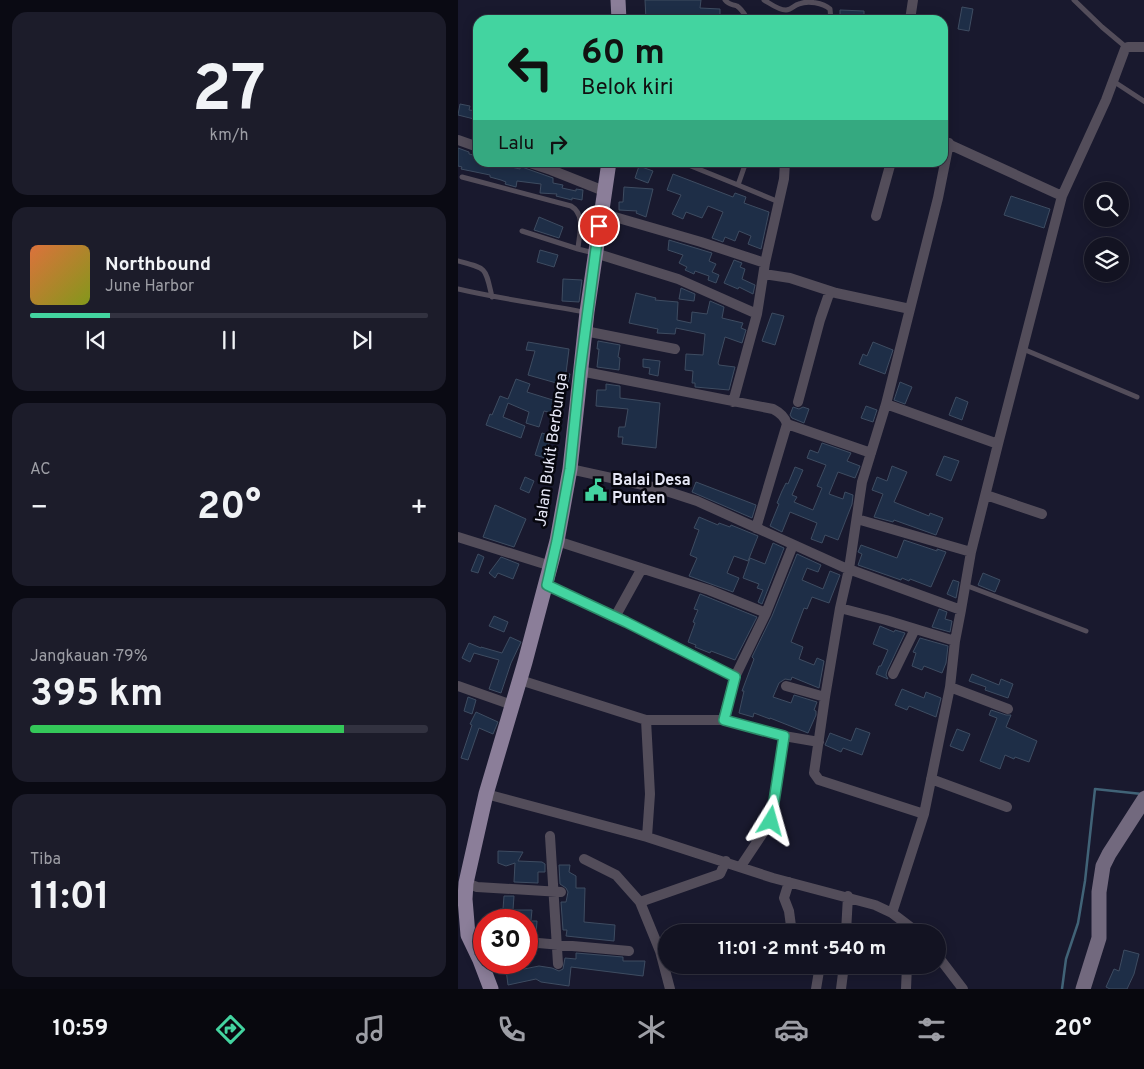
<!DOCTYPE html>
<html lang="id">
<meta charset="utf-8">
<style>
:root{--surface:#131322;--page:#1c1c2a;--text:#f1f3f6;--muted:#9d9ea5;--line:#323240;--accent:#43d4a0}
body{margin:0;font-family:Overpass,sans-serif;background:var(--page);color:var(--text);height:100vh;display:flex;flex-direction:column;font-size:19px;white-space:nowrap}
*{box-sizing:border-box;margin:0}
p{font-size:16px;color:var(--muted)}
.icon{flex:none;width:28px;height:28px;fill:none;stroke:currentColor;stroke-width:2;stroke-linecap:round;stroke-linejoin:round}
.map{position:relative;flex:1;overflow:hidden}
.drawer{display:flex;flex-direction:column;gap:12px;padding:12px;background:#0a0a13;width:458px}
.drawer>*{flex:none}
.banner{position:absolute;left:15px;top:15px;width:475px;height:152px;border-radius:15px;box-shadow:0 2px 12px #0003,0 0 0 1px var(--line);background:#43d4a0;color:#111;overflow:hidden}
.buttons{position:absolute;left:626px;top:182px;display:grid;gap:10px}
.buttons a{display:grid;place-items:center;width:45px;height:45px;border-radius:50%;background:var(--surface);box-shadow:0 2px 12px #0003,0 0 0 1px var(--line);font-size:25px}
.speed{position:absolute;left:15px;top:909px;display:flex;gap:10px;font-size:25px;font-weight:700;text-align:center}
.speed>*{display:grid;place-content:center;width:65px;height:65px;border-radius:50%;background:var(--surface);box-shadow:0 2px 12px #0003,0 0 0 1px var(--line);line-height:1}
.speed .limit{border:8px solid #d22;background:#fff;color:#111}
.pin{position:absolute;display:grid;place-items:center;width:42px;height:42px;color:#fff;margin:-21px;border:2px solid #fff;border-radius:50%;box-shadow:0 1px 5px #0007}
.me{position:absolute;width:55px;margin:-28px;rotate:8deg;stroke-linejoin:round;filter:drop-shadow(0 0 4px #0008)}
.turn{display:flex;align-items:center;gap:18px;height:105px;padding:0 25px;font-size:22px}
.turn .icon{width:65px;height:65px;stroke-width:2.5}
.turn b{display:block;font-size:35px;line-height:42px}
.then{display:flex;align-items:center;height:48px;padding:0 25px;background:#0003;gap:10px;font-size:19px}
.big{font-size:38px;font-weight:700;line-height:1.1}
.drawer .tile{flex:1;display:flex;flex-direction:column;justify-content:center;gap:8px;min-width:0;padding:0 18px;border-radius:15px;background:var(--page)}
.drawer .dial{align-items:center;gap:0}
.dial b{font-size:65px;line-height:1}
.song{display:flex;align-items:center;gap:15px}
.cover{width:60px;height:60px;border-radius:8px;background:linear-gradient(135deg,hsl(20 70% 55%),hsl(70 70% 35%))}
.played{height:5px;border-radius:2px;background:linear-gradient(90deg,var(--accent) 20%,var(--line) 20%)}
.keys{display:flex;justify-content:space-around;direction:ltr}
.heat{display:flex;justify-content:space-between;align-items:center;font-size:28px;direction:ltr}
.charge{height:8px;border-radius:4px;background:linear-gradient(90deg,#34c759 79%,var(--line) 0)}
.trip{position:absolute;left:200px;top:924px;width:288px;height:50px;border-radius:25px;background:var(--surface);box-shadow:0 2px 12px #0003,0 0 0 1px var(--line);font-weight:700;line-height:50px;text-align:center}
.dock{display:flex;height:80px;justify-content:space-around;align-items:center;background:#08080e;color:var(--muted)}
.dock .icon{width:35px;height:35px}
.dock .current{color:var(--accent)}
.dock b{font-size:22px;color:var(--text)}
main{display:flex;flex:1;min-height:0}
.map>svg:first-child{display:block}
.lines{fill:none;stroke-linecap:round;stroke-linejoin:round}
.stream{stroke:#416377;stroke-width:2.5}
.building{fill:#1e2e47;stroke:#3e4c61}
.lane{stroke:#534d5a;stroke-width:5}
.street{stroke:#534d5a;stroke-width:10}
.secondary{stroke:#72697e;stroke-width:15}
.primary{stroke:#8b7e99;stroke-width:15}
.route-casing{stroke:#2c8a68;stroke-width:12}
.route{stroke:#43d4a0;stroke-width:9}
.labels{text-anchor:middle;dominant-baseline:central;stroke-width:5;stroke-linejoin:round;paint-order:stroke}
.street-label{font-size:16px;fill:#e7e8f7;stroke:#06060e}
.poi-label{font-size:16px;font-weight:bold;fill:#e7e8f7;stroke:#06060e;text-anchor:start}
</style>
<main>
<section class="drawer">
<div class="tile dial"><b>27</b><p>km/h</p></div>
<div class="tile">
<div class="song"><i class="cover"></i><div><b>Northbound</b><p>June Harbor</p></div></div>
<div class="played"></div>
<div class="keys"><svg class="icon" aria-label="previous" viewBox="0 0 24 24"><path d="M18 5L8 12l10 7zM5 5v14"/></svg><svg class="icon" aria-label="pause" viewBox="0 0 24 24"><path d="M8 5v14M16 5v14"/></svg><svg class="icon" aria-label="next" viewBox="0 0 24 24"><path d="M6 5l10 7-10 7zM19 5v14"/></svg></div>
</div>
<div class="tile"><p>AC</p>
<div class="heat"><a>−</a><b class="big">20°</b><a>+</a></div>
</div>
<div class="tile"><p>Jangkauan · 79%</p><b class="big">395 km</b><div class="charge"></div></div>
<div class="tile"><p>Tiba</p><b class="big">11:01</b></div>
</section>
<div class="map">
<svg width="687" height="989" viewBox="0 0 687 989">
<rect width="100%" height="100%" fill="#19192e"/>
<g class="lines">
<!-- stream -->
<path class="stream" d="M604,989L608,959L620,923L627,881L637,789L684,794"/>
</g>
<!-- building -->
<path class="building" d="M187,0H243L242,8L262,9V20H188Z
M504,7L515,9L511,31L500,29Z
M382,10L406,11V20H382Z
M2,104L12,106L11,110L20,111V120L0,115Z
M0,148L11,152V154L20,156V162H40V164L62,169V166L64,167L95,178V183L105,185L104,188L118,191V189L125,190L124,200L114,198V200L98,196L99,194L82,193L83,184L59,181L58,187L47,184L48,182L43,180L32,177V175L3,169L4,167L0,166Z
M181,166L195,171L190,183L177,178Z
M215,174L275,197L277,193L288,197L286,203L311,212L303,249L290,244L293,236L281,231L277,241L267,237L265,242L254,238L265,212L250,206L244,218L228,212L225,219L214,214L223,195L209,190Z
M166,187L195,189L188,217L178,213L179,211L161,210V202H165Z
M553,196L592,209L586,228L546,215Z
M81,217L105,227L101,238L76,230Z
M211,240L254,253L251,261L258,264L254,272L261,275L258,283L250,280L251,276L237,271L236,274L227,270L229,267L221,263L225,255L210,250Z
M82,250L100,255L96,267L79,262Z
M276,260L284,263L282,267L287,269L284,279L297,285L295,294L281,287L280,289L266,283Z
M105,279L124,280L121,302L104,301Z
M223,288L237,294L236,301L221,299Z
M178,293L198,298L197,300L220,302L219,320L233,323L234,312L249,314L252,301L266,307L264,318L285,323L283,328L288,330L284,343L267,337L260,363L261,365L277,367L271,390L237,387V383H234L235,371L227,370L228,354L245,355L247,334L218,328L217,334L199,333L200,329L171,323Z
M314,313L326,316L317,345L304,341Z
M140,341L162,345L160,357L162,358L161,370L139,367L141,349H139Z
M70,342L111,349L108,373L112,374L109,386L70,375L77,351L68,350Z
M415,342L435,350L427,374L401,364L405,354L409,356Z
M185,359L202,361L200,376L191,374L192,368L185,367Z
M58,379L72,384L69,392L98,401L94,413L86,411L81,427L68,423L71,412L50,403L45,417L67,426L63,438L28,425L32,414L34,415L42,396L50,399Z
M442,382L454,387L447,404L436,400Z
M148,384L162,386V398L202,403L198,448L164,444L165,437H160L161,427H167L170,409L138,406L139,390H148Z
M498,397L510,402L504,420L491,415Z
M408,406L419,410L415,422L403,418Z
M335,407L341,409L345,407L351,409L346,423L334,418L332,415Z
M84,433L93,436L87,458L77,455Z
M364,443L393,453L389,461L402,466L397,478L380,472L371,494L385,499L387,492L395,495L394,504L380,540L367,535L364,543L353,539L359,523L332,512L324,532L312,526L321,504L319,503L324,491L328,483L330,484L337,467L345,470L334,495L339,497L336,502L355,510L364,488L359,486L368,465L349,458L352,450L360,453Z
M486,456L501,461L493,481L478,475Z
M434,466L449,472L436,502L471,516L472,513L485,518L478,535L436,520L435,522L416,517L425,494L414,490L419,477L429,481Z
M67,477L76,481L71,493L62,489Z
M238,482L298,505L294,518L234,492Z
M37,505L68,519L56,547L25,537Z
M241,517L260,525L261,523L272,527L273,525L300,536L290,561L276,556L269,573L281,578L275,592L231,576L239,558L232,555L241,530L236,528Z
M446,540L479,551V549L488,552L473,587L452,579L451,581L444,578L443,580L400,565L404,554L400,552L403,545L439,558Z
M315,543L326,548L304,604L300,602L305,590L299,588L301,584L285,578L292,558L307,564Z
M20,554L26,557L20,573L13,571Z
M339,554L363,565L360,572L349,568L344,580L365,589L372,571L382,575L371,603L354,597L349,609L346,608L333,642L345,647L341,659L356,665L359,658L366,661L361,688L334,677L333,680L327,679L321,683L315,697L333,703L336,695L359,702L356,710L358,711V715L350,733L312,718V719L296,713L295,717L281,713L286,691H284L296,659L294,657L314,616Z
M43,557L61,564L55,579L40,573L37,578L31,573Z
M525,573L542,580L537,592L520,585Z
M495,580L501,582L498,598L489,594Z
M242,594L299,617L277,660L253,651L252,653L237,647L238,645L230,642L237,623L235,622L240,610L236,609Z
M481,609L489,612L487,619L494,621L492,632L474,627Z
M36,616L50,622L46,632L31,626Z
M422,626L436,632L437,630L447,633L429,671L428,675L430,679L418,674L421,666H423L430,650L415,644Z
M52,637L63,642L53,663L43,693L31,689L41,660L16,653L12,662L4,658L11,643L23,648V647L44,653Z
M462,638L490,646L488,663L484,673L466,666L464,670L454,666L458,653L455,652Z
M514,674L541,685L543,679L555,684L550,698L527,690L528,687L511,681Z
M444,689L466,698L468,692L483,698L478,717L451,706L449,710L437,705Z
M10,697L18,700L14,714L6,711Z
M533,710L548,715H553L548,727L579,741L571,762L557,757L556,759L547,755L542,769L522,761L539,718L531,715Z
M18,712L40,722L35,734L21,728L10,760L3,758L14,725L12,724Z
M398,728L412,733L404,755L385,748L383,752L367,745L372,733L393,741Z
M499,729L512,734L505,751L492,746Z
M40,851L65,852L60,861L84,862L87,864V872H80V883L56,882L57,863L48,866L40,863Z
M101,865H112L111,872L118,876V888H127L126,922L157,925L156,941L108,936L109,930H105L103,902H108L110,892L108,888L102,884Z
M46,896H56L55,910H74L73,920H42V909H45Z
M69,921H79L78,935L69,934Z
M666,950L681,954L676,974L669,989H652L648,987L656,969L661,971Z
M118,953L165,957V961H187L185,976L113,967L111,986L83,982L78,979L50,985L47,962H65L66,969L81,966L94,968L101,971L105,969L107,958L118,959Z"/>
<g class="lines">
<!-- lane -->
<path class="lane" d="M267,0C271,5 273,4 279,6C284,9 287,15 290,20
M306,0C313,4 320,10 328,10C334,10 336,5 341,4C350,0 365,3 372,9L373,20
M616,0L644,27L669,48
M655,81L687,102
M223,162L280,185L288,162
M4,177L113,206C128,215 121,234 120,249L136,253
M280,185L321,202
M64,231L120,249
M0,261C30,269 27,267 34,297
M0,289C42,299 84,304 126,312
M565,349L679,397
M507,585L628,631"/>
<!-- street -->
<path class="street" d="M452,20L455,0
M0,140L20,147
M486,142L604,196
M69,162L93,170L146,191
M143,213L243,242L307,263
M418,216L433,162
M137,253L220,279L299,314
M306,274L332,278L378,293L452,309L428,404L404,482L391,569L382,608L367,697L356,773L361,780L466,814
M452,309L480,198L491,143
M127,331L217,349
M122,371L315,409C321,412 327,417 329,424L298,528
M275,402L299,314L307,263L326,179L327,162
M340,402L362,320L372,291
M428,404L540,444L604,196L648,100L667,49L670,47H687
M329,424L413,453
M112,469L199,488L239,501L385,567L503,610L497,641L492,687L466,814L434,913
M528,495L584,514
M399,519L513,552
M0,537L93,566
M99,541L251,590L308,613
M89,585L168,622L277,677
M382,608L428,620L497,641
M503,610L513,552L540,444
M157,617L183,570
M435,674L457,629
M62,680L188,720L192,794L189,837
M0,686L54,705
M328,686L367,697
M492,687L550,709
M188,720H265L326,736L361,742
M265,720L277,677L308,613L335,545
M473,779L549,807
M28,794L189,837L315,878L417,905L434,913L459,932
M92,836L100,964
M126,859L158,875L182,902
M283,866L313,821L326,736
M331,882L326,898L331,911L333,926L334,929L340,932
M8,883L19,887L103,892
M388,932L390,896
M69,942L171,951
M479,955L505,989
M212,989L202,951L182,902L262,874L268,861
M358,989L362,965
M383,989L386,965
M448,989L449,965"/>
<!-- secondary -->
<path class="secondary" d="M625,989L641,938V892L645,866L651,854L687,798"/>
<!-- primary -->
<path class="primary" d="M160,0L161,20
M33,989L22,960L10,935L7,899L8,883L28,794L67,662L99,541L112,469L129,312L151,162"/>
</g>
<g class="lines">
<defs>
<path id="route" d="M141,226L122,371L112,469L99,541L89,585L168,622L277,677L266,720L326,736L313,821"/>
</defs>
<!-- route casing -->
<use href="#route" class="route-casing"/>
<!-- route -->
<use href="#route" class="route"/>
</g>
<!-- icons -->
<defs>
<symbol id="civic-bare" viewBox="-9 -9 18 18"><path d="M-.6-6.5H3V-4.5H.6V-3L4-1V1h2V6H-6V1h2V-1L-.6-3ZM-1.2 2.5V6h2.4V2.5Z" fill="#43d4a0" stroke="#06060e" stroke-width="2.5" paint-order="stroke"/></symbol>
</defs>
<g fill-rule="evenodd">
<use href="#civic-bare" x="122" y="474" width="32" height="32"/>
</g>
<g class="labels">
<!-- street labels -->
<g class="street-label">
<text transform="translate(94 450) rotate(-82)">Jalan Bukit Berbunga</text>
</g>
<!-- poi labels -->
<g class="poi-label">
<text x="154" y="481">Balai Desa<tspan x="154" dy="18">Punten</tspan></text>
</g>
</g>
</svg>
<div class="buttons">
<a><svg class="icon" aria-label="search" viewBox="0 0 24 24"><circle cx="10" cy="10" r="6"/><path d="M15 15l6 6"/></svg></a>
<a><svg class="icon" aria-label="layers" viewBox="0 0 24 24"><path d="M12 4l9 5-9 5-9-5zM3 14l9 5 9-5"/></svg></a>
</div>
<div class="speed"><div class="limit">30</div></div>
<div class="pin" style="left:141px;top:226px;background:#d93025"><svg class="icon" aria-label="arrive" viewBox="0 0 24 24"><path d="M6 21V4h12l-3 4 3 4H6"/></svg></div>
<svg class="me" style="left:313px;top:821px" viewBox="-20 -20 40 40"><path d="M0-17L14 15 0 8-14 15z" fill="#43d4a0" stroke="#fff" stroke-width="4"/></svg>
<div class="trip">11:01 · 2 mnt · 540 m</div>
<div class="banner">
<div class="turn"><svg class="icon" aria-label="left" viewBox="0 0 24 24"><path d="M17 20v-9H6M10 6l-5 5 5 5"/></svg><div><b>60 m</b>Belok kiri</div></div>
<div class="then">Lalu<svg class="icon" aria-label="right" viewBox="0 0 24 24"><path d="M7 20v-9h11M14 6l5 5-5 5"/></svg></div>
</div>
</div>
</main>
<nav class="dock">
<b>10:59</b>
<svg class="icon current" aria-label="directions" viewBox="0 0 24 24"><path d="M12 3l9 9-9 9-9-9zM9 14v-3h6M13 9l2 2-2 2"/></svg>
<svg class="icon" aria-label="music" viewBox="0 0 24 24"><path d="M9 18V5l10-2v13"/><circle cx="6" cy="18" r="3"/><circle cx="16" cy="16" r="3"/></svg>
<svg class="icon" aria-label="phone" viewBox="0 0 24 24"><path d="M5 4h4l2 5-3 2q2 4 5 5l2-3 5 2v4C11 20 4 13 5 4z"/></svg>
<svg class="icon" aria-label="climate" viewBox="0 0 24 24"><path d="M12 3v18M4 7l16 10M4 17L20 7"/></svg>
<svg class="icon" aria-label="car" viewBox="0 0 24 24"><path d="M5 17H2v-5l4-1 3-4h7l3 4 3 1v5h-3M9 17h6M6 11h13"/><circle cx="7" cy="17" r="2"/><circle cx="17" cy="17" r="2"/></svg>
<svg class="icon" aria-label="filters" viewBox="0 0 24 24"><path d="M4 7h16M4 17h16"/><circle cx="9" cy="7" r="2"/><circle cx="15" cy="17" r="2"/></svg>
<b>20°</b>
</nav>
